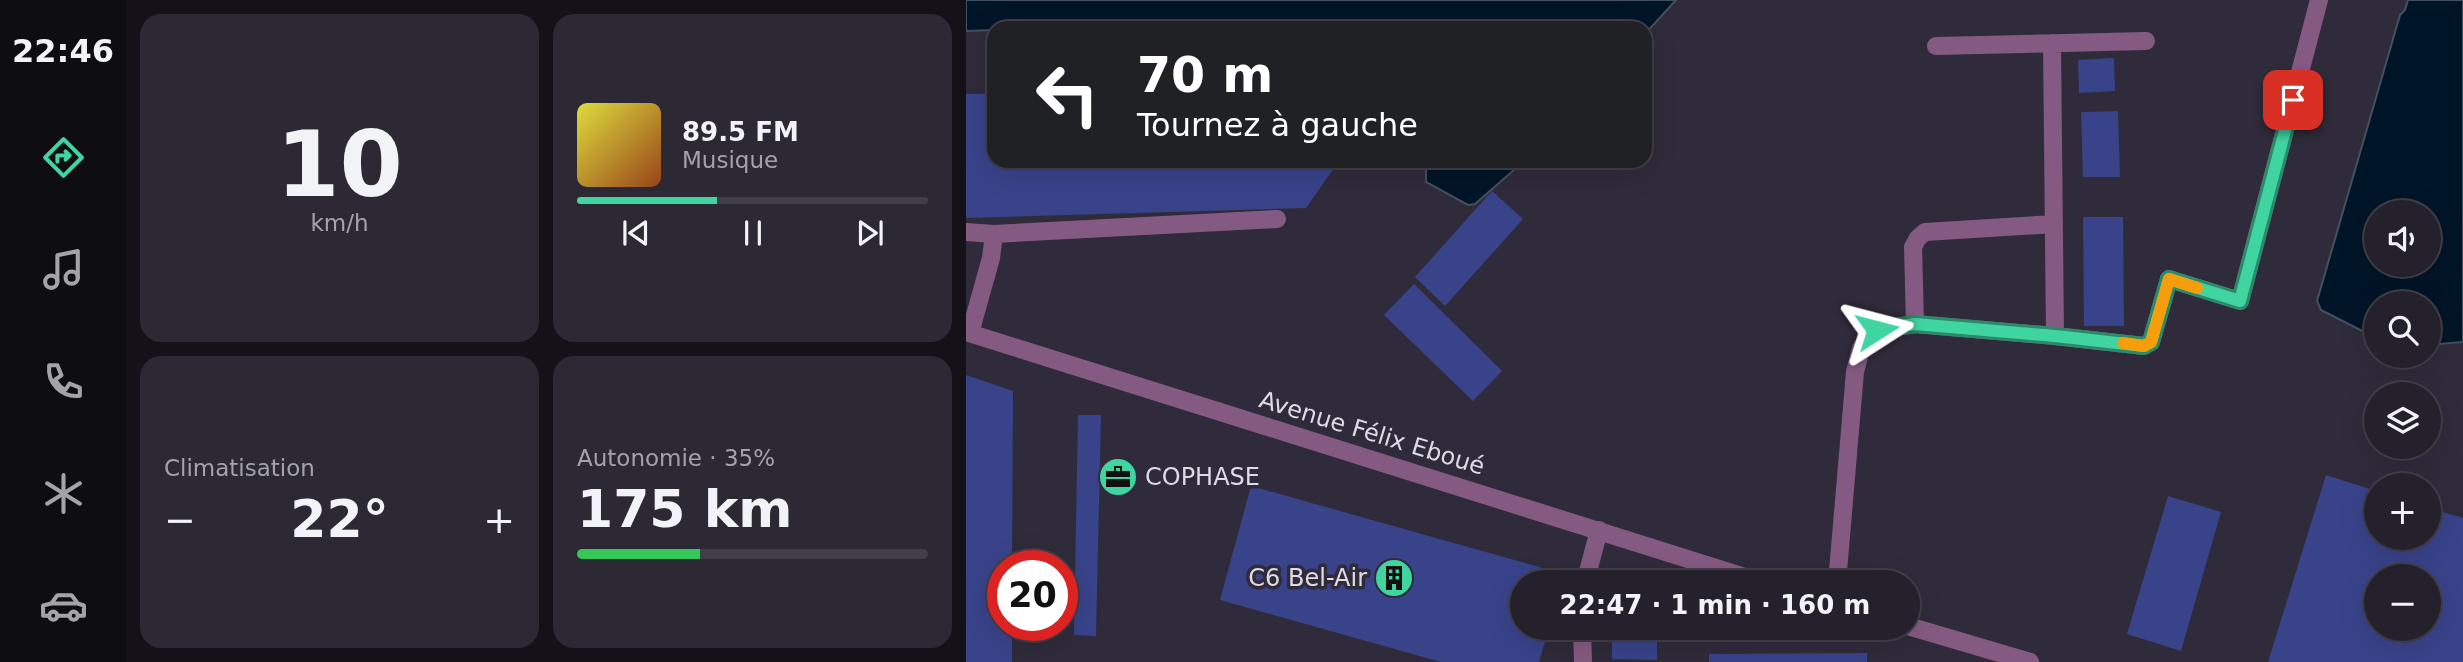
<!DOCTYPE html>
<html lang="fr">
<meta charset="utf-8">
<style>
:root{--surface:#24202c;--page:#2c2834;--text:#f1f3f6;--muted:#a3a3a9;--line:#413e48;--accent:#40d4a1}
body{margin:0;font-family:"DejaVu Sans",sans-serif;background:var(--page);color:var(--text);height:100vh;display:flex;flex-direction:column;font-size:26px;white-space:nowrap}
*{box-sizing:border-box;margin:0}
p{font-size:23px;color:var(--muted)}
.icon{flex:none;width:38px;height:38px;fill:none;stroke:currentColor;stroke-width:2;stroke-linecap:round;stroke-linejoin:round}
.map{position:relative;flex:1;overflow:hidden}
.drawer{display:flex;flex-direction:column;gap:14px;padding:14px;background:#141218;width:840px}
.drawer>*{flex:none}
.top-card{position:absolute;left:21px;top:21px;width:665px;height:147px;border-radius:21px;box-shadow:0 7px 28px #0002,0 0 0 2px var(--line);background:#202124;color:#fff;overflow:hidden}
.controls{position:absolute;left:1398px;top:200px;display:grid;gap:14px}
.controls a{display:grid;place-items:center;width:77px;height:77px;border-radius:50%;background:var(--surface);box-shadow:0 7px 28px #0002,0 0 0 2px var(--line);font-size:35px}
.speed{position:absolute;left:21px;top:550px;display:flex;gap:14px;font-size:35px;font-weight:700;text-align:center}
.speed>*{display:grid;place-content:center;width:91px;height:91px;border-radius:50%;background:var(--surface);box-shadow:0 7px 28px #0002,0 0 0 2px var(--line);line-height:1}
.speed .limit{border:10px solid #d22;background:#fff;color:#111}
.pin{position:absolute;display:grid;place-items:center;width:60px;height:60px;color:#fff;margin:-30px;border-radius:14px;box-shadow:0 4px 10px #0006}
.me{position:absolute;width:77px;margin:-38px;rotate:81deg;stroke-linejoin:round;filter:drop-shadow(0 0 5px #0008)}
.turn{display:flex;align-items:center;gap:24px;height:147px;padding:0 35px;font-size:32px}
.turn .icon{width:91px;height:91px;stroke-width:2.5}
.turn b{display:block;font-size:49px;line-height:60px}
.big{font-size:52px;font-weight:700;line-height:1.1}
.drawer .card{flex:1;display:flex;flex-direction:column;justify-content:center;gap:10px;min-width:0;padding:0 24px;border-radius:21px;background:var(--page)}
.drawer .dial{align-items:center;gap:0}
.dial b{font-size:91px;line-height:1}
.song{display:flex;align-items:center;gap:21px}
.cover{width:84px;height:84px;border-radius:10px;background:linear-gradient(135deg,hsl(60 70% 55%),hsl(20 70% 35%))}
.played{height:7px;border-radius:4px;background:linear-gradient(90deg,var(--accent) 40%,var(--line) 40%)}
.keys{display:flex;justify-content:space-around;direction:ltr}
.heat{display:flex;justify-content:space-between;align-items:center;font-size:38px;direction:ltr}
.charge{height:10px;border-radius:5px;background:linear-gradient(90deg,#34c759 35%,var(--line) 0)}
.drawer .tiles{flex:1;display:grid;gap:14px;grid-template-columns:repeat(2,1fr)}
.trip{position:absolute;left:544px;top:570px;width:410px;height:70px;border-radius:35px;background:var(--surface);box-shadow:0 7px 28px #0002,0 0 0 2px var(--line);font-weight:700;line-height:70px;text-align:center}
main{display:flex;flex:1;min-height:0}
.tab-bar{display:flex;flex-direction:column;width:126px;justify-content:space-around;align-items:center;background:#0e0d12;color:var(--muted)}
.tab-bar .icon{width:49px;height:49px}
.tab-bar .active{color:var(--accent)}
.tab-bar b{font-size:32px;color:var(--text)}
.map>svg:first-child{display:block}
.water{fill:#011528;stroke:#445061;stroke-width:2;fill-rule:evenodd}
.building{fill:#39438a;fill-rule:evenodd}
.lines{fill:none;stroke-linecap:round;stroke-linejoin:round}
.minor{stroke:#855a82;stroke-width:18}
.route-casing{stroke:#2a8a69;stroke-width:18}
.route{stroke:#40d4a1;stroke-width:12}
.slow{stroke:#f59e0b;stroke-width:12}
.labels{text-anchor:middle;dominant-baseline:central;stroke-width:7;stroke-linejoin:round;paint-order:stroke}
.street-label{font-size:24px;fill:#dfdbe5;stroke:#302b3a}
.poi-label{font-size:24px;fill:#dfdbe5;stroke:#302b3a;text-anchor:start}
</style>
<main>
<nav class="tab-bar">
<b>22:46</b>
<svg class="icon active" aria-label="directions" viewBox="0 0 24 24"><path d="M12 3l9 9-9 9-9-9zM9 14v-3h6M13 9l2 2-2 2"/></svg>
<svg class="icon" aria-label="music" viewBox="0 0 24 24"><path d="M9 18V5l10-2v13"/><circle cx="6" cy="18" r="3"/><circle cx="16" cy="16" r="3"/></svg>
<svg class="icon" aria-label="phone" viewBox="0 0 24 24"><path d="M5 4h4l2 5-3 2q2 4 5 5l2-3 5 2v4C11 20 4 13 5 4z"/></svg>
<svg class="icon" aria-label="climate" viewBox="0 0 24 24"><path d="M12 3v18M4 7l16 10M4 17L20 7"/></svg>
<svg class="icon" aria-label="car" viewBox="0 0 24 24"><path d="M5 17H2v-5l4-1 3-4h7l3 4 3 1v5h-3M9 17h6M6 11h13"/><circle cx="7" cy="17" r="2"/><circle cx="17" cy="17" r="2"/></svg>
</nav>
<section class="drawer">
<div class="tiles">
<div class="card dial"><b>10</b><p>km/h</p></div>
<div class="card">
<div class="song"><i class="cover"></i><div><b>89.5 FM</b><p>Musique</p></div></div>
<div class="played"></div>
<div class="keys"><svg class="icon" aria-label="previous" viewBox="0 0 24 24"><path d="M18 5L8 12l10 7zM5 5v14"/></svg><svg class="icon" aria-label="pause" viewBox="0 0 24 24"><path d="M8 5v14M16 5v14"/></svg><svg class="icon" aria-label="next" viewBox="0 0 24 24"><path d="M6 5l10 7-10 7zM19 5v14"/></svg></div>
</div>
<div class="card"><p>Climatisation</p>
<div class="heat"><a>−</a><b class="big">22°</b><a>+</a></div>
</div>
<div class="card"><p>Autonomie · 35%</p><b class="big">175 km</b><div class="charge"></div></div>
</div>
</section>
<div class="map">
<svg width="1497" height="662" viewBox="0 0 1497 662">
<rect width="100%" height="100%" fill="#302b3a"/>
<!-- water -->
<path class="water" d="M0,0H710L679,34V28H566L563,24L28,28V30L0,31Z
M1442,0H1497V342L1463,345V303H1410V338L1355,310L1351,301L1434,15L1439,10ZM1410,212H1463V264H1410Z
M466,161H558L509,204L502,205L460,182V171Z"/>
<!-- building -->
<path class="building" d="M1148,58L1149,91L1113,93L1112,60Z
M0,94H28V161H373L340,208L0,218Z
M1152,111L1154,177H1117L1115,112Z
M526,191L557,219L479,306L449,277Z
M1117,217H1157L1158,326H1118Z
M448,284L536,371L507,401L418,315Z
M0,375L47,391L46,565H37V625H46V662H0Z
M112,415H135L130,636L108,635Z
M1360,475L1410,491V537H1463V508L1497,518V662H1302ZM1410,576H1463V628H1410Z
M285,486L598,574L595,583H556V628H583L573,662H475L254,600Z
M1202,496L1255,512L1215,651L1161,634Z
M646,628H691V660L646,659Z
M901,653V662H743V654Z"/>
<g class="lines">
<!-- minor -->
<path class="minor" d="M1086,43L1089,336
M970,46L1180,41
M0,232L28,234
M949,324L947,247L952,238L959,232L1088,224
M0,332L798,583
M4,333L25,258L28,234L311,219
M619,583L633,530
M871,583L889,372L895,348L911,330L949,324L1089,336L1178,346L1185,342L1203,279L1274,301L1353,0
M942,626L1064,662
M616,628L617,662"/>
</g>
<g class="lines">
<defs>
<path id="route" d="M911,330L949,324L1089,336L1178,346L1185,342L1203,279L1274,301L1327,100"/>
</defs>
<!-- route casing -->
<use href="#route" class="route-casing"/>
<!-- route -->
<use href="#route" class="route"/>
<!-- slow -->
<path class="slow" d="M1157,343L1178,346L1185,342L1203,279L1231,288"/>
</g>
<!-- icons -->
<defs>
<symbol id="office-disc" viewBox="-11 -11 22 22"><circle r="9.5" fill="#40d4a1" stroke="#302b3a"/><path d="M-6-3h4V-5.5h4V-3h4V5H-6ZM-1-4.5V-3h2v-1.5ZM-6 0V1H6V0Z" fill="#111"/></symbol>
<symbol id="building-disc" viewBox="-11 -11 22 22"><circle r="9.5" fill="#40d4a1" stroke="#302b3a"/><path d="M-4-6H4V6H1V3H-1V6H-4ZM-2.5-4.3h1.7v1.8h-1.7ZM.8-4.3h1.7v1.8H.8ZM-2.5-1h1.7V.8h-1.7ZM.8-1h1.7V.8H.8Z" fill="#111"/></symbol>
</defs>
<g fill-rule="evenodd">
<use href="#office-disc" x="130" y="455" width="44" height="44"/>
<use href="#building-disc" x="406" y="556" width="44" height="44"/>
</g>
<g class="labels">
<!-- street labels -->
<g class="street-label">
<text transform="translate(406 433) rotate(17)">Avenue Félix Eboué</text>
</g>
<!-- poi labels -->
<g class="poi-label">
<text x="179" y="477">COPHASE</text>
<text x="401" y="578" text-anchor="end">C6 Bel-Air</text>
</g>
</g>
</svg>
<div class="controls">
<a><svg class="icon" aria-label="sound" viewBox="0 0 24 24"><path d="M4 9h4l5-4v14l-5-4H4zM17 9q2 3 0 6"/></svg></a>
<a><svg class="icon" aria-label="search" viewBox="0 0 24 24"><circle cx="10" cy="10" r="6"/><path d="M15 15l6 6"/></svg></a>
<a><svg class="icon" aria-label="layers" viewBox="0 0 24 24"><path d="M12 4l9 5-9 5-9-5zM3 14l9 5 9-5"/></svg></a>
<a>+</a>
<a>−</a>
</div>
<div class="speed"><div class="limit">20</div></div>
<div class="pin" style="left:1327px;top:100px;background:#d93025"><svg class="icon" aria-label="arrive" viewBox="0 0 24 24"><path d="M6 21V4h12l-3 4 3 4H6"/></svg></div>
<svg class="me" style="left:911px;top:330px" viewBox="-20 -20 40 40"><path d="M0-17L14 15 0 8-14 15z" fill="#40d4a1" stroke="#fff" stroke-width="4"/></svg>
<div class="trip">22:47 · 1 min · 160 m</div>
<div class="top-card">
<div class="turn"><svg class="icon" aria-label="left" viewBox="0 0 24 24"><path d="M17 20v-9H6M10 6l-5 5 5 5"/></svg><div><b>70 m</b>Tournez à gauche</div></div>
</div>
</div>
</main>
